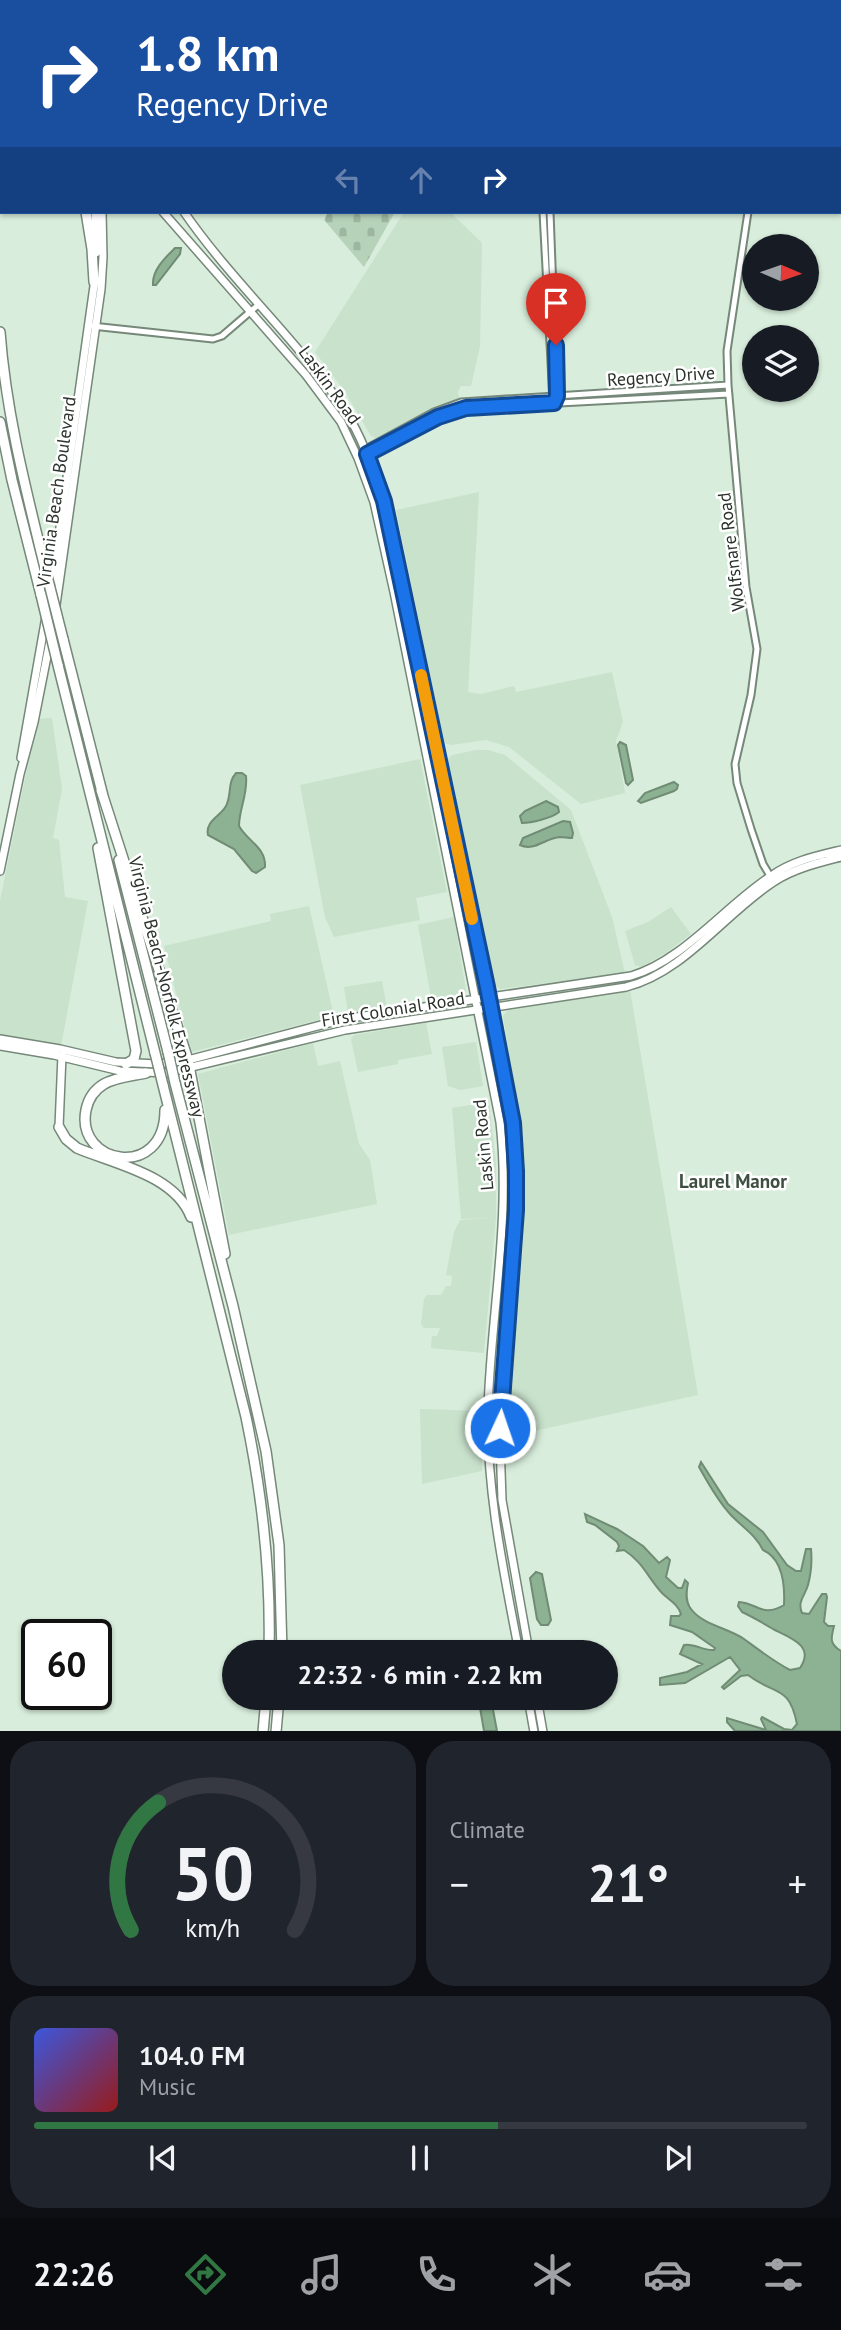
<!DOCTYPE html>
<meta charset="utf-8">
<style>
:root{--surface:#171b24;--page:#20242c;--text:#f1f3f6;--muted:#9ea1a6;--line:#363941;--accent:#317743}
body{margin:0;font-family:"PT Sans",sans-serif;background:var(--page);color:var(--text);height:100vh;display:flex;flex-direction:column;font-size:26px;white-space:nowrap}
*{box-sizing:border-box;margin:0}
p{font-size:23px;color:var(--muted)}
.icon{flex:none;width:38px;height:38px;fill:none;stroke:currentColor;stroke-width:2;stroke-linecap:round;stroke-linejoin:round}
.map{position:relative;height:1731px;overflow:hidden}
.panel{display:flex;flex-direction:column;gap:10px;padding:10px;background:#0d0f14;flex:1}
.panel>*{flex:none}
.banner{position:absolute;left:0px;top:0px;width:842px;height:214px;box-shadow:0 2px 5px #0004;background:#1a4fa0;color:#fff;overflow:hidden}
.needle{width:46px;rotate:92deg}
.tools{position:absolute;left:742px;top:234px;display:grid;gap:14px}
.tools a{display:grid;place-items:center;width:77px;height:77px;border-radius:50%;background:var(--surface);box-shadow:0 2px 5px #0004;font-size:35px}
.speed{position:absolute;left:21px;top:1619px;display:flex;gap:14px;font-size:35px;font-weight:700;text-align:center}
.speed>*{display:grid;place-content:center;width:91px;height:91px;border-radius:50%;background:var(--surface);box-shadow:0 2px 5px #0004;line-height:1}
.speed .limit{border:4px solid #111;border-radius:10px;background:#fff;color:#111}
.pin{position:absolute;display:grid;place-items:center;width:60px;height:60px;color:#fff;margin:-72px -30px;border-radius:50% 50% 50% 0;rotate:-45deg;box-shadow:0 0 7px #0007}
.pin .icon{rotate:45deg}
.me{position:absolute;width:77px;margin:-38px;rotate:3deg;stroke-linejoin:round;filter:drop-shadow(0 0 5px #0008)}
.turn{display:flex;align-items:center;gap:24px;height:147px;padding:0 21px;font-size:32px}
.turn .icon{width:91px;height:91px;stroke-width:2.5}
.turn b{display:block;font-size:49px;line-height:60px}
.lanes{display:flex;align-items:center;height:66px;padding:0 21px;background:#0003;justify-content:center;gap:35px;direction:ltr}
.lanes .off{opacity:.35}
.big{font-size:52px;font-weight:700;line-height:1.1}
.panel .widget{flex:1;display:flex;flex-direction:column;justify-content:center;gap:10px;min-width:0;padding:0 24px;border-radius:28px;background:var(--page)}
.panel .dial{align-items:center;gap:0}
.dial svg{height:182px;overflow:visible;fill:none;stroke:var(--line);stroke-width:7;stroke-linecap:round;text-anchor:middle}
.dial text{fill:var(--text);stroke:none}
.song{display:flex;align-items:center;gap:21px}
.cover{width:84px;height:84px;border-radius:10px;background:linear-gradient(135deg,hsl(230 70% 55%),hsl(0 70% 35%))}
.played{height:7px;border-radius:4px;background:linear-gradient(90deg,var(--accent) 60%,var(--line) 60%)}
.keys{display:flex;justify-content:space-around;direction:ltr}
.heat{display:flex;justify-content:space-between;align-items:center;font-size:38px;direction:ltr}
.panel .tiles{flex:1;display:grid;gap:10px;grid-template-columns:1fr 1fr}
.widget:last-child{grid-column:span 2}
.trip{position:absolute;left:222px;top:1640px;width:396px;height:70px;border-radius:35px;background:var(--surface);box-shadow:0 2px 5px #0004;font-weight:700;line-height:70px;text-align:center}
.tabs{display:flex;height:112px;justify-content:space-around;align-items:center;background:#090b0e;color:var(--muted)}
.tabs .icon{width:49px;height:49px}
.tabs .current{color:var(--accent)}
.tabs b{font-size:32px;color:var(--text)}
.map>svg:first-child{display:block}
.built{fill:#c8e2cc}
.cemetery{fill:url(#cemetery-stones)}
.water{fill:#8db293;stroke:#708c74;stroke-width:2}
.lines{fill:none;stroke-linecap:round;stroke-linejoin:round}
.minor-casing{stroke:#768879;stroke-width:9}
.major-casing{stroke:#768879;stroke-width:10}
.highway-casing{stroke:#768879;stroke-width:12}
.minor{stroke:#fff;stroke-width:5}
.major{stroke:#fff;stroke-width:7}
.highway{stroke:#fff;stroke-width:9}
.highway-bridge-casing{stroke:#768879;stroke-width:12;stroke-linecap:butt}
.highway-bridge{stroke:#fff;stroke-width:9}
.route-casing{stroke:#114b97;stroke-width:18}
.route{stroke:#1a73e8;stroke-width:12}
.slow{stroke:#f59e0b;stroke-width:12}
.labels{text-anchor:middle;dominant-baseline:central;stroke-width:5;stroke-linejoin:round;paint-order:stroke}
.street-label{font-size:18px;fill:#2b332c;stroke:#fff}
.neighbourhood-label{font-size:19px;font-weight:bold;fill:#3e4f41;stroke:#fff}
</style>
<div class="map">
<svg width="841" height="1732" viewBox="0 0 841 1732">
<defs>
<pattern id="cemetery-stones" width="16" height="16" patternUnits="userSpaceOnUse" patternTransform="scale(1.75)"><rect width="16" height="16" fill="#b6d3ba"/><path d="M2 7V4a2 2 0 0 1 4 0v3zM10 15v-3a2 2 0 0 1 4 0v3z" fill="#9db6a0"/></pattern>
</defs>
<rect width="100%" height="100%" fill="#d8eddb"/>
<!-- built -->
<path class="built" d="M404,212H450L482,243L480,346L471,386H461L458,391L459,398L428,411L376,438L371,436L344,390L315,352Z
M479,492L468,692L481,694L514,686L516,692L612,672L623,722L616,741L625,793L581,804L509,747L486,740L451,745L444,743L396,510Z
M52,718L62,789L53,838L59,840L65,897L88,901L61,1046L0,1036V901L37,719Z
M476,750H488L505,755L571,810L612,917L625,973L500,989L494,985L448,759L452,755Z
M420,759L447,892L416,898L420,920L334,937L325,917L300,785Z
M309,906L334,1016L191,1052L164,946L271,921L270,914Z
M671,907L691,934L666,953L641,967L635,965L625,931L648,922Z
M454,917L466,991L461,998L432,1003L418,925Z
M382,981L387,1008L348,1014L344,987Z
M630,990L698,1395L507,1437L523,1246L525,1165L516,1095L503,1016L508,1010Z
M426,1023L432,1054L398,1060V1064L358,1072L351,1039L354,1035Z
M476,1042L483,1086L460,1090L448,1086L442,1047Z
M313,1043L318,1066L340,1061L359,1144L370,1160L377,1204L229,1235L198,1074Z
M489,1102L496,1163V1217L484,1353L431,1348L432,1336H437L440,1328H424L421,1324L424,1299L427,1295H441L446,1286H451L452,1276L446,1275L454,1232L460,1220L490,1218L461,1219L452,1108Z
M420,1409L482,1411V1471L422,1484Z"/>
<!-- cemetery -->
<path class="cemetery" d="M328,212H395L364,267L324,220Z"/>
<!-- water -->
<path class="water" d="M175,248H181L180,254L156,285H153C152,270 165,258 175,248Z
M620,742L626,745L633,780L628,785L626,783L618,745Z
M236,773H242L246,776C248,794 239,809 239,826C248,842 266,847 265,867L256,873L252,871L234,849L208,835C205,821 220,817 226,806C232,795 227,783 236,773Z
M674,782L678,785L677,789L674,791L641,803L638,801L645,793Z
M546,801L558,807L559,812C552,818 531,823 522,823L520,816L525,811Z
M563,821L570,822L573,833L572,838C568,838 564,837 560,837C545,838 534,852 520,845L523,838Z
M701,1462L728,1504L763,1532L787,1565L796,1571H801L806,1549H811C812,1560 811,1574 808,1585C805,1596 797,1601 802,1613L809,1614L822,1594H826L827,1597L824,1622L828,1626H834C831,1638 829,1644 841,1651V1731H735L727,1722V1718L766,1730L761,1719L762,1717L784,1729L792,1730L797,1724C789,1684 775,1696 748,1675L741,1676L724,1689L722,1687L740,1670L730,1657L685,1683L660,1685V1678L687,1672L702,1664L680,1654L684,1645C695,1643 703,1651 714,1650L715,1648L692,1632L670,1625L671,1616H679L681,1614C678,1604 669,1600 662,1593C648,1578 643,1562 624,1550L617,1551L619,1546L617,1542L595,1525L587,1522L585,1514L617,1529L643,1546L659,1563L667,1557L670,1560L666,1577L678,1588H682L685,1580L688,1583C686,1592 685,1601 691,1609C703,1625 728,1628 744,1639C759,1650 773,1661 790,1670L800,1668C816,1645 788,1637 773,1629C763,1623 753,1617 742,1612L738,1606L739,1602C757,1603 763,1618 784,1605C785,1585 783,1559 763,1550C755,1534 742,1527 730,1514C717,1500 708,1483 699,1467Z
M536,1572L542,1574L551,1620L548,1625H541L537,1619L530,1578Z
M491,1699L497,1731H484L479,1702Z"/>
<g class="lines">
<defs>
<path id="minor" d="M579,2L580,0
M587,2V0
M779,2V0
M543,212L553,400
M550,212L557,396
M748,212L727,351L728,385L746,587L757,649L751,695L735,764L737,783L751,829L763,864L772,879
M92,326L213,339L222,336L258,305
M362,451L434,412L461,402L728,385
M358,458L438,417L466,408L729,394"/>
<path id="major" d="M38,0V2
M44,0L45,2
M53,0V2
M87,0L88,2
M95,212L96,253
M163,212L306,375L341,422L358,458L374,502L394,592L500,1122C511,1219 491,1313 488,1409C486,1490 504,1573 519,1652
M184,212C233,283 298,340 346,412C363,439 373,470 384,501L487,987L513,1123L516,1171V1210L500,1442L502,1500L529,1652
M21,758L53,577L95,279
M0,871L20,774L34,722L53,626L101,289L103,257L102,212
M0,1039L60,1049L116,1062L158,1064L188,1060L344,1019L631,976C683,961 725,906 771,876C792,861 816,856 841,850
M0,1046L54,1055L120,1071L167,1073L345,1030L626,987C684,973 726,912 775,881C796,868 818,863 841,857
M59,1127L62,1055
M528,1698L534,1732
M537,1698L543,1732"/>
<path id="highway" d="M72,0L73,2
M0,31L2,33
M86,212L92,249L94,282
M0,332C6,413 26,490 45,568
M0,422L12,480L41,595
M63,639L103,796
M58,665L155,1053
M101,790L188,1060L225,1254
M98,848L136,1051L134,1059L126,1064
M119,860L168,1052
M146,1073C132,1076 116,1077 104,1084C94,1090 88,1100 86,1110C75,1165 165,1181 165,1110
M175,1083L233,1306L266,1451L279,1545L282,1652
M163,1085L246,1417C262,1494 271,1573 269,1652
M59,1127L66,1139L77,1148C115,1164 175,1175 191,1217
M263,1732L266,1698
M276,1732L279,1698"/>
</defs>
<!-- minor casing -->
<use href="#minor" class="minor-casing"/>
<!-- major casing -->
<use href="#major" class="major-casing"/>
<!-- highway casing -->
<use href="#highway" class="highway-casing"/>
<!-- minor -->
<use href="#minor" class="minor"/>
<!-- major -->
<use href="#major" class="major"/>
<!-- highway -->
<use href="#highway" class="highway"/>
<defs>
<path id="highway-bridge" d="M45,568L63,639
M41,595L58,665
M168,1052L175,1083
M155,1053L163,1085"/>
</defs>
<!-- highway-bridge casing -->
<use href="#highway-bridge" class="highway-bridge-casing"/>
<!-- highway-bridge -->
<use href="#highway-bridge" class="highway-bridge"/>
</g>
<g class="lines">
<defs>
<path id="route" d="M500,1428L516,1210V1171L513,1123L487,987L384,501L367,454L438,417L466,408L554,403L557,396L556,345"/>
</defs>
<!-- route casing -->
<use href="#route" class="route-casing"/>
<!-- route -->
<use href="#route" class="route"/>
<!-- slow -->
<path class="slow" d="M421,675L472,919"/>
</g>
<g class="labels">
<!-- street labels -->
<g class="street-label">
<text transform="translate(661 376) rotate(-4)">Regency Drive</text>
<text transform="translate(330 385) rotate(54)">Laskin Road</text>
<text transform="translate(56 492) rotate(-82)">Virginia Beach Boulevard</text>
<text transform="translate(731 552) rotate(-97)">Wolfsnare Road</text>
<text transform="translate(167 987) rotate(76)">Virginia Beach-Norfolk Expressway</text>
<text transform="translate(393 1009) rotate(-9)">First Colonial Road</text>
<text transform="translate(483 1145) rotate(-95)">Laskin Road</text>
</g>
<!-- neighbourhood labels -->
<g class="neighbourhood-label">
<text x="733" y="1181">Laurel Manor</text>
</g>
</g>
</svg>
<div class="tools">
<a><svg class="needle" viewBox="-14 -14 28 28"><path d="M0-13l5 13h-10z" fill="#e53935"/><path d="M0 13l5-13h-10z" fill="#9ea1a6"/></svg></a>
<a><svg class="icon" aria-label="layers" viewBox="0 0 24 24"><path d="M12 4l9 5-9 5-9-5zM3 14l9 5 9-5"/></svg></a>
</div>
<div class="speed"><div class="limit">60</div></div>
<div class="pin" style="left:556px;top:345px;background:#d93025"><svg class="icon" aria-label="arrive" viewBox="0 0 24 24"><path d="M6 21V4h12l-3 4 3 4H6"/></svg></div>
<svg class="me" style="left:500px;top:1428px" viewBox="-20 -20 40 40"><circle r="17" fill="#1a73e8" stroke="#fff" stroke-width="3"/><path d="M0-11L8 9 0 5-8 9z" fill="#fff"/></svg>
<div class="trip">22:32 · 6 min · 2.2 km</div>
<div class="banner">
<div class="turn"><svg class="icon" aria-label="right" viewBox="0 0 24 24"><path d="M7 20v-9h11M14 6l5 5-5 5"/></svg><div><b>1.8 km</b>Regency Drive</div></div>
<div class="lanes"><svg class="icon off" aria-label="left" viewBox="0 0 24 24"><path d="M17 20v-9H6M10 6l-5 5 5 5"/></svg><svg class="icon off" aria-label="ahead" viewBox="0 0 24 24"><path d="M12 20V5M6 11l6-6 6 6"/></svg><svg class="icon" aria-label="right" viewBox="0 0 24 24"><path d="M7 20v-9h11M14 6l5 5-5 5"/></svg></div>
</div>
</div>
<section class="panel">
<div class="tiles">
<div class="widget dial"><svg viewBox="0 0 100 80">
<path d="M14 69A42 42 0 1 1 86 69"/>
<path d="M14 69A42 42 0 0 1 26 13" stroke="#317743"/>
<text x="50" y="56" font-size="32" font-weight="700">50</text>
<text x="50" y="72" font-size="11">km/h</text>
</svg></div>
<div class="widget"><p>Climate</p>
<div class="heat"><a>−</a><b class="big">21°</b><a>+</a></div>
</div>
<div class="widget">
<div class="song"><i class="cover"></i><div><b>104.0 FM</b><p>Music</p></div></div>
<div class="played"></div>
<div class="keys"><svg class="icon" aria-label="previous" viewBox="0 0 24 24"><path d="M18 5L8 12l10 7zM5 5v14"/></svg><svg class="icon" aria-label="pause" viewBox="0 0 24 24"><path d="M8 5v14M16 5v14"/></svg><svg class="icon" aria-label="next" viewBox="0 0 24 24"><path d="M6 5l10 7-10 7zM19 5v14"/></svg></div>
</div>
</div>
</section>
<nav class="tabs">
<b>22:26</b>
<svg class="icon current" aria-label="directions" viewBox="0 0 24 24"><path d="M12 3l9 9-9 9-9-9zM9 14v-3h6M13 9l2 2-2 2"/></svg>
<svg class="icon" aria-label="music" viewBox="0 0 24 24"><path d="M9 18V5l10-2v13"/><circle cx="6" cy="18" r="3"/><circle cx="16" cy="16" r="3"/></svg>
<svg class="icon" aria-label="phone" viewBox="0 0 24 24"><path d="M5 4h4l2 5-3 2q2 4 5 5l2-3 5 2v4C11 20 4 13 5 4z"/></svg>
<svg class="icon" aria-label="climate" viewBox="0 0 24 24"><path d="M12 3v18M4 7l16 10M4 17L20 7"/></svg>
<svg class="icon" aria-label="car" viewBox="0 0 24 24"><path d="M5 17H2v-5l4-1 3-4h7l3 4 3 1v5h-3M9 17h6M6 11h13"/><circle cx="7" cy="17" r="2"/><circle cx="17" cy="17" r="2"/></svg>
<svg class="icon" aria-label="filters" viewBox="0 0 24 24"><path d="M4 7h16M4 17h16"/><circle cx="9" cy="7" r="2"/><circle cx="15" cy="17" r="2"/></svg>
</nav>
